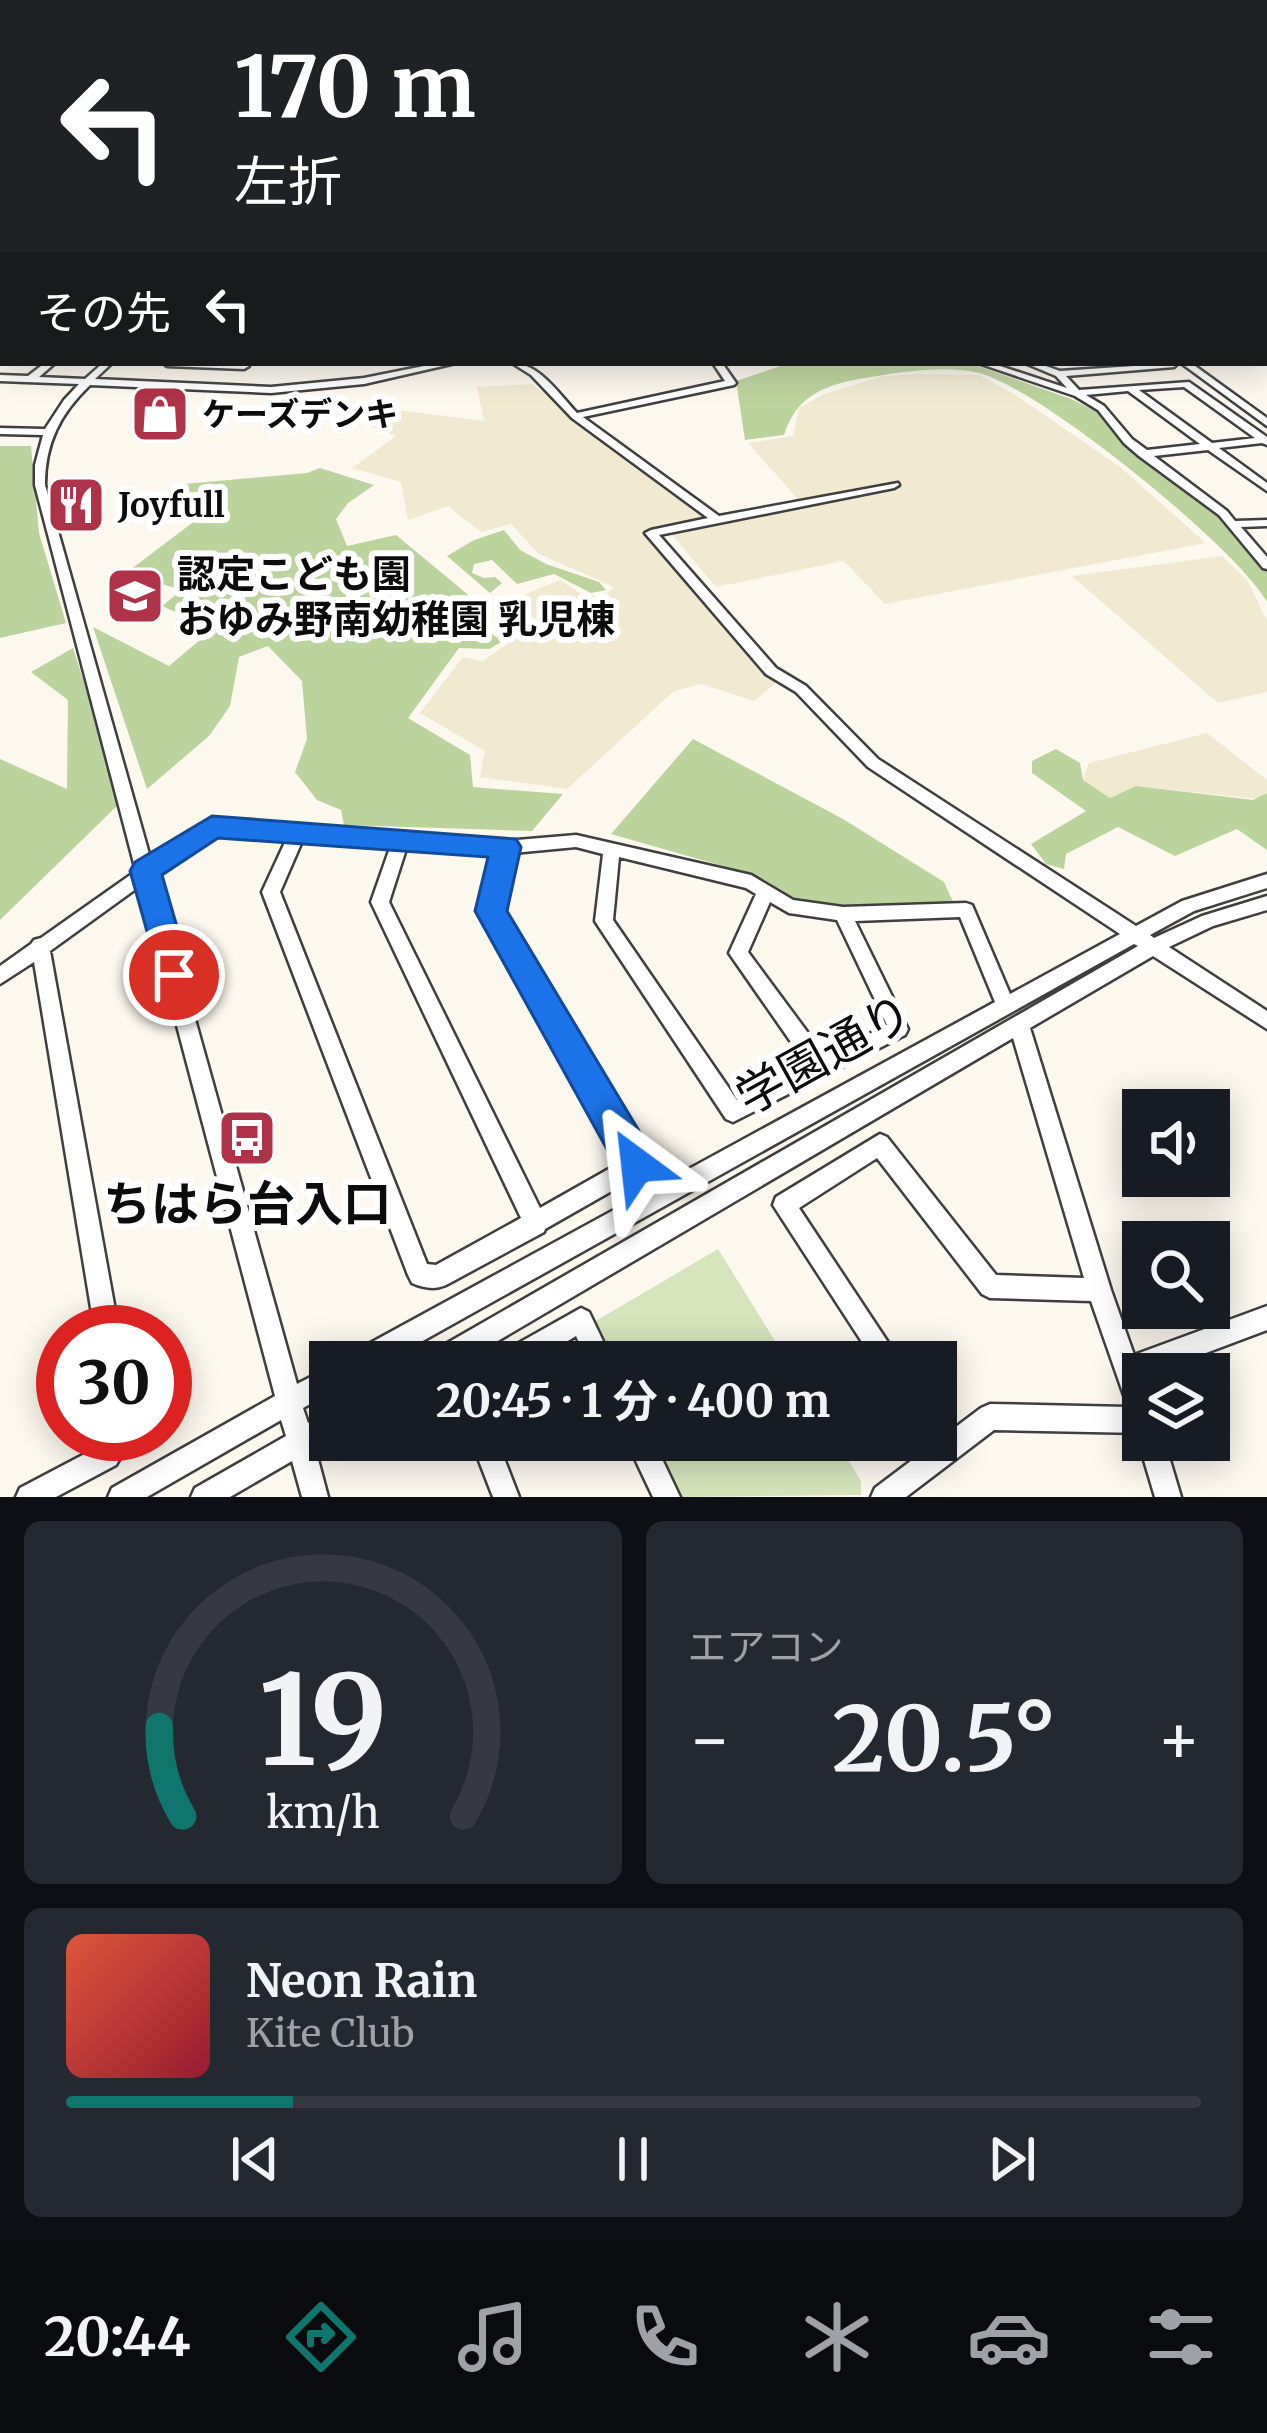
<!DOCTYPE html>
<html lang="ja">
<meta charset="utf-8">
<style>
:root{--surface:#171b24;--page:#242831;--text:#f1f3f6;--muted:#9ea1a6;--line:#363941;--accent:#0f766e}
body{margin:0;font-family:Merriweather,"Noto Sans JP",serif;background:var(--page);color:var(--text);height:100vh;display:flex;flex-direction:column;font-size:45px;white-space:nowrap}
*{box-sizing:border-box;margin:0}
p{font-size:39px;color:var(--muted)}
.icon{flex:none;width:66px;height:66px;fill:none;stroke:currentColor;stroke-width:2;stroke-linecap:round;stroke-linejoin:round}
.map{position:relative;height:1497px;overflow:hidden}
.panel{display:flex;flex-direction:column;gap:24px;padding:24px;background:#0d0f14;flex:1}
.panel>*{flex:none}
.guide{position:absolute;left:0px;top:0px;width:1269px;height:366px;box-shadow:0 6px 30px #0003;background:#202124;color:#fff;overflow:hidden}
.tools{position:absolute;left:1122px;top:1089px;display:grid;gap:24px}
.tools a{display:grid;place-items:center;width:108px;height:108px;border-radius:0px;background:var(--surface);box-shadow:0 6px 30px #0003;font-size:60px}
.speed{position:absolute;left:36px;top:1305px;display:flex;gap:24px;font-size:60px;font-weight:700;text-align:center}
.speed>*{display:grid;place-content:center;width:156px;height:156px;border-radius:50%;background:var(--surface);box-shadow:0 6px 30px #0003;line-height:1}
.speed .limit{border:18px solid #d22;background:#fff;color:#111}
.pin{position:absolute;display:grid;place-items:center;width:102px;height:102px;color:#fff;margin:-51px;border:6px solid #fff;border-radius:50%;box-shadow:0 3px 12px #0007}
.me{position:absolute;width:132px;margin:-66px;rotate:330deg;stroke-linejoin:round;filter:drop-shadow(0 0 9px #0008)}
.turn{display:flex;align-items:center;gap:42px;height:252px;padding:0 36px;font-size:54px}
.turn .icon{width:156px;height:156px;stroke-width:2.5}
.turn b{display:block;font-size:84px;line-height:102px}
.then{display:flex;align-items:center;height:114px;padding:0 36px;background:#0003;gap:24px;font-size:45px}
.big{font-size:90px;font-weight:700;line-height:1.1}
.panel .card{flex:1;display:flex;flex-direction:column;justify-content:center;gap:18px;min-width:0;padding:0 42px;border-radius:18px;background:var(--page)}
.panel .dial{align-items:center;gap:0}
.dial svg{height:312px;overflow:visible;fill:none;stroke:var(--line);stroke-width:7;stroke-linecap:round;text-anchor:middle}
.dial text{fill:var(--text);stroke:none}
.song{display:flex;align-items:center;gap:36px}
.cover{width:144px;height:144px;border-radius:18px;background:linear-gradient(135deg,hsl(10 70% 55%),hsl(350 70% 35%))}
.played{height:12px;border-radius:6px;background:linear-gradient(90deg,var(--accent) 20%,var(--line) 20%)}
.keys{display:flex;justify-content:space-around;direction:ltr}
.heat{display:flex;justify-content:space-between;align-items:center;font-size:66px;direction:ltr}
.panel .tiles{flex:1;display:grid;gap:24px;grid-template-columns:1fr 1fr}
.card:last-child{grid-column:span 2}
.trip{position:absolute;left:309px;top:1341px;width:648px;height:120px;border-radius:0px;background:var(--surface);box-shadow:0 6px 30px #0003;font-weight:700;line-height:120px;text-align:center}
.dock{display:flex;height:192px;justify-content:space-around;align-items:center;background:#090b0e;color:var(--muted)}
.dock .icon{width:84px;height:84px}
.dock .active{color:var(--accent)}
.dock b{font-size:54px;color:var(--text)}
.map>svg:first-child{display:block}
.farmland{fill:#f1ead0}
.green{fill:#d5e4bb}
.forest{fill:#bbd39c}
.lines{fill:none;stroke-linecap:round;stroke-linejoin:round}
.minor-casing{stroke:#3f3f3f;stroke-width:5}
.minor{fill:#fff;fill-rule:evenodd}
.route{fill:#1a73e8;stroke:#114b97;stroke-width:3}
.labels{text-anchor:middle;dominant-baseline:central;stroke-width:12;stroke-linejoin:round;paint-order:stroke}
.far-poi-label{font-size:33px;font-weight:bold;fill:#0c0c0c;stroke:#fff;text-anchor:start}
.poi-label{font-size:39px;font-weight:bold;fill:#0c0c0c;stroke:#fff;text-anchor:start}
.near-street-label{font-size:48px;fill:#0c0c0c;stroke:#fff}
.near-poi-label{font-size:48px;font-weight:bold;fill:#0c0c0c;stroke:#fff}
</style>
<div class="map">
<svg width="1267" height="1497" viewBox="0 0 1267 1497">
<rect width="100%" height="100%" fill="#fdf8ee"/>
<!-- farmland -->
<path class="farmland" d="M921,374L979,375L1017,396L1120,467L1206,543L885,604L844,561L716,587L669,531L803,505L748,443L793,436L799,408L822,395L883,376Z
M532,384L707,517L642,531L778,681L754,701L702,684L674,691L567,789L480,777L485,751L420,713L463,657L483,661L534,625L506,602L560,580L583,595L603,597L614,587L539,554L511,524L481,532L448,506L408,520L401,482L352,468L396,436L369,426L397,410L484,421L477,387Z
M1222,556L1247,580L1267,621V692L1218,703L1072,576Z
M1207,733L1267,780V800L1136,786L1110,798L1083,780L1089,763Z"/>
<!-- green -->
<path class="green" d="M718,1249L788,1362H613L594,1322Z
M652,1440H836L861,1481V1495L680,1497Z"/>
<!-- forest -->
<path class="forest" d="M790,363H969L1071,399L1109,418L1244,536L1267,567V602C1236,547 1041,389 979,373C944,364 894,373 859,379C822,386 796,397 784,435L745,440L736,381Z
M0,446H31L39,533L66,623L0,638Z
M320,468L374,485L348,503L336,519L347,546L396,535L472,598L470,621L503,641L489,649L459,648L408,718L470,755L473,787L563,794L532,831L344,825L341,810L317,800L295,772L307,739L302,681L268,646L239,657L230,706L209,736L147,789L93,627L169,666L213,629L162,606L182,590L126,573L192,523L174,485L307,473Z
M504,530L520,550L546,564L599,582L606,590L591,593L554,574L517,584L492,560L474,564L472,573L484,578L495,577L502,583L490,593L447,556L474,540Z
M73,648L122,801L0,920V759L67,789L68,700L31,672Z
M693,739L843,819L944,882L955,906L847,909L792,900L754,875L611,834Z
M1056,749L1080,763L1083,780L1110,798L1136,786L1253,800L1267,793V850L1237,829L1175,856L1118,827L1066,854L1064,869L1046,864L1031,844L1086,811L1032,773V761Z"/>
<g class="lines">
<defs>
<path id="minor" d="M3,191V196L0,197V192Z
M1266,197H1267V201H1266Z
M1266,210H1267V214H1266Z
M3,215V220L0,221V216Z
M1266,235H1267V239H1266Z
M3,241V245L0,246V242Z
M1266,250H1267V254H1266Z
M1266,261H1267V265H1266Z
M1266,282H1267V286H1266Z
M1266,322H1267V328H1266Z
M0,341L3,342V355L0,354Z
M1266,353H1267V359H1266Z
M45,363H55L39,377L85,379L103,363H112L95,379L271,387L364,378L439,363H456L364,384L271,393L90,385C60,414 45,443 45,485L151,861L212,821L506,841L576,835L751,875L793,900L843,907L966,903L972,905L1010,994L1120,934L868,767L796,692L766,674L645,533L651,530L708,518L572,418L531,375L512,363C539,363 559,394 577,413L725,381L713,363H722L736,383L734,385L583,417L719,516L898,483L899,485L894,488L659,535L776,668L806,686L878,759L1136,926L1182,901L1267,874V888L1194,911L1150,935L1154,938L1202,916L1267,896V910L1213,926L1169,947L1267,1011V1029L1153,956L1030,1028L1111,1290L1134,1355L1267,1306V1330L1150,1374H1143V1440H1164L1181,1497H1155L1138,1440L1141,1433L994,1430L906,1497H871L875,1488L981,1408L990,1404L1128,1407L1091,1301L990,1298L982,1294L877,1158L799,1208L901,1362H875L773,1205L776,1197L880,1134L887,1137L996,1275L1084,1278L1013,1038L462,1362H427L430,1353L1138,946L1134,944L385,1362H349L352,1353L995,1002L960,917L855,921L908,1029L905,1035L832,1072L830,1076L820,1078L733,1122L726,1119L595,921L603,854L576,847L513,853L500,911L648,1165L645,1172L545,1229L544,1232L446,1285C435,1290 423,1288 412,1283L408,1275L262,892L287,838L215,833L155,876L297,1384L330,1367V1393L303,1408L308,1423L330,1412V1439L315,1448L328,1497H302L292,1461L230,1497H191L195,1488L286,1436L281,1420L147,1497H108L112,1488L275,1396L140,886L50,951L119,1332H95L34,962L0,984V966L31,944L34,940L41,938L136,871L35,485V465L43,435L0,434V428L45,429L64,400L79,384L0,381V375L28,376ZM303,839L391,845L371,902L521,1218L436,1265L427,1264L280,892ZM407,846L496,853L482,911L623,1161L540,1208L389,902ZM619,857L746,888L756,894L729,953L807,1065L737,1100L613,920ZM770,902L789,913L837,920L887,1025L825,1056L748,952Z
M163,363H237L249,366L244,369L167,366Z
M978,363H991L1067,388L1056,376L1025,363H1037L1060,371L1178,363L1174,367L1066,376L1079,390L1189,382L1267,437V445L1262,443L1219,448L1267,483V491L1208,450L1154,456L1227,511L1235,521L1267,520V526L1241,527L1267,557V569L1263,568L1219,515L1139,456L1124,443L1098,410L1075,396ZM1184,387L1255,438L1212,443L1139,390ZM1128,391L1200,444L1147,450L1132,439L1104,406L1086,395Z
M1181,363H1191L1267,418V426Z
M581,1308L589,1312L613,1362H588L576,1336L533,1362H498L501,1353Z
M106,1434H134L116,1465L56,1497H16L20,1488L98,1447Z
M471,1440H497L519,1497H493Z
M626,1440H653L680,1497H653Z"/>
</defs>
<!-- minor casing -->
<use href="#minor" class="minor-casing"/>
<!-- minor -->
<use href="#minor" class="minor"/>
</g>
<!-- sky -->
<linearGradient id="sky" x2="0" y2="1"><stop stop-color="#94c6eb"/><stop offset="0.47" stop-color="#fefcf7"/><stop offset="1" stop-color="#fefcf7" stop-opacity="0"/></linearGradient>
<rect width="1267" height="392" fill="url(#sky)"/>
<!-- route -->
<path class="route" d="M212,816L516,839L521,847L507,911L651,1151L656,1165L651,1178L637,1184L623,1178L475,911L488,857L218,838L162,875L191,975L186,985L174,990L162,985L130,871L135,862Z"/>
<!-- icons -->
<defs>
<symbol id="shop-square" viewBox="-11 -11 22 22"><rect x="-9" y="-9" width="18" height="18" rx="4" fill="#ae3348" stroke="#fff"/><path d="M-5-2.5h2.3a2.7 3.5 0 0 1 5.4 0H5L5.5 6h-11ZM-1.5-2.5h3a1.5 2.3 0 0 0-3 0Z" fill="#fff"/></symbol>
<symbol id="restaurant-square" viewBox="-11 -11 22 22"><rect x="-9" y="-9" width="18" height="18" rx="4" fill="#ae3348" stroke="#fff"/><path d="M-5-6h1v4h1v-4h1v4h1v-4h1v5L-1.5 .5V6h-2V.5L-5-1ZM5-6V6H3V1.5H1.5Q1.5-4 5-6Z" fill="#fff"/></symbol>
<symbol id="school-square" viewBox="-11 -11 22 22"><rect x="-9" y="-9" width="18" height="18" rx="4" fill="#ae3348" stroke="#fff"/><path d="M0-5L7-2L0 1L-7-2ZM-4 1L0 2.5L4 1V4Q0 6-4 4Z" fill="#fff"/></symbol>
<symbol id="bus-square" viewBox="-11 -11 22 22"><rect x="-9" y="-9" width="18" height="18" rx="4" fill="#ae3348" stroke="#fff"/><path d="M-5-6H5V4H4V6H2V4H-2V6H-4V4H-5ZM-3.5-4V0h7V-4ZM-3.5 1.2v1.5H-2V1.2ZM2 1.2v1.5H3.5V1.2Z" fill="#fff"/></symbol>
</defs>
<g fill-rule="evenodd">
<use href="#shop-square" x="127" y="381" width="66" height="66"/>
<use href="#restaurant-square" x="43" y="472" width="66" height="66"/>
<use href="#school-square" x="102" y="563" width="66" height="66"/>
<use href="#bus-square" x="214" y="1105" width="66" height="66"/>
</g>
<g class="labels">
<!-- far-poi labels -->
<g class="far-poi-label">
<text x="202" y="414">ケーズデンキ</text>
<text x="118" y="505">Joyfull</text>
</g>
<!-- poi labels -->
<g class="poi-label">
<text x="177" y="574">認定こども園<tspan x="177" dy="45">おゆみ野南幼稚園 乳児棟</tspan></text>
</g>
<!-- near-street labels -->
<g class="near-street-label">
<text transform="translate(824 1054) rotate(-29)">学園通り</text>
</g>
<!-- near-poi labels -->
<g class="near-poi-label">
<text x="247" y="1204">ちはら台入口</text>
</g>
</g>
</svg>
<div class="tools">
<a><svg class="icon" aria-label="sound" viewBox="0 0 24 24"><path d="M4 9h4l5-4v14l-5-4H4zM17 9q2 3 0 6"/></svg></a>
<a><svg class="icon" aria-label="search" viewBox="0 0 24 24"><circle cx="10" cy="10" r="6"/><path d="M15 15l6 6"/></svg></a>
<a><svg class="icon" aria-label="layers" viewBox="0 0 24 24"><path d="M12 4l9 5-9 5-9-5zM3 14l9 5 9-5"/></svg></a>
</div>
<div class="speed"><div class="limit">30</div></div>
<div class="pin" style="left:174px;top:975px;background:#d93025"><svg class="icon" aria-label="arrive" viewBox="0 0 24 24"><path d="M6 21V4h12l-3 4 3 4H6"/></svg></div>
<svg class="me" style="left:637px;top:1165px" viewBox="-20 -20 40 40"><path d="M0-17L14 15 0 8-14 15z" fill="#1a73e8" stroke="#fff" stroke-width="4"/></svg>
<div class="trip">20:45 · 1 分 · 400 m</div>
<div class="guide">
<div class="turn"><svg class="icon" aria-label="left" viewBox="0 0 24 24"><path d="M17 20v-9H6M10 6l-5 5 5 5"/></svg><div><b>170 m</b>左折</div></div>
<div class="then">その先<svg class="icon" aria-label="left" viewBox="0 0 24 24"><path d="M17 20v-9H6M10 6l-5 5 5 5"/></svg></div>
</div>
</div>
<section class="panel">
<div class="tiles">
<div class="card dial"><svg viewBox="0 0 100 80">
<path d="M14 69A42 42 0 1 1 86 69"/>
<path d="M14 69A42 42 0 0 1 8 46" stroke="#0f766e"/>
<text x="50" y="56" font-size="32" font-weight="700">19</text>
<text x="50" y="72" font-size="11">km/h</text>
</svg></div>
<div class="card"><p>エアコン</p>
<div class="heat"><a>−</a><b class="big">20.5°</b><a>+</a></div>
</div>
<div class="card">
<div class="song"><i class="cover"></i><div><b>Neon Rain</b><p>Kite Club</p></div></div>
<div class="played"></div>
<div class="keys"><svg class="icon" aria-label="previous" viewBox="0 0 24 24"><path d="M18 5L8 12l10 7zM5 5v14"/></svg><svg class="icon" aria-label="pause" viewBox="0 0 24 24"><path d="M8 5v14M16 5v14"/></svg><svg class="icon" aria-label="next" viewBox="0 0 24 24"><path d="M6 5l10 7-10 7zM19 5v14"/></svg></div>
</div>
</div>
</section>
<nav class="dock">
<b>20:44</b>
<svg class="icon active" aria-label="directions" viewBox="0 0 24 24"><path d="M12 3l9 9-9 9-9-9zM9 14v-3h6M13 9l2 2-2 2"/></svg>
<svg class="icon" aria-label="music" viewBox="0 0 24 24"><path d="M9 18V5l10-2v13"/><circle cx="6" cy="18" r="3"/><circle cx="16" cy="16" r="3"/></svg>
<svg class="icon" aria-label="phone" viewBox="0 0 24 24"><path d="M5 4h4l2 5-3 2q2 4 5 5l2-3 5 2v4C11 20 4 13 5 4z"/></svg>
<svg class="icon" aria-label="climate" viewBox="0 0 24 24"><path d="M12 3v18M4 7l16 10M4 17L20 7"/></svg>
<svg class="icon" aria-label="car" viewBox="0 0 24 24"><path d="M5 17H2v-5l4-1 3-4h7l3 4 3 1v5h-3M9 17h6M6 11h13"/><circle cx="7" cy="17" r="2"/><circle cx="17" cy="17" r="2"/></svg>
<svg class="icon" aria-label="filters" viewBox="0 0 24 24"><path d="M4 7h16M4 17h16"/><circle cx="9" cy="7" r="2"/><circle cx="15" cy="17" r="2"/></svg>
</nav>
